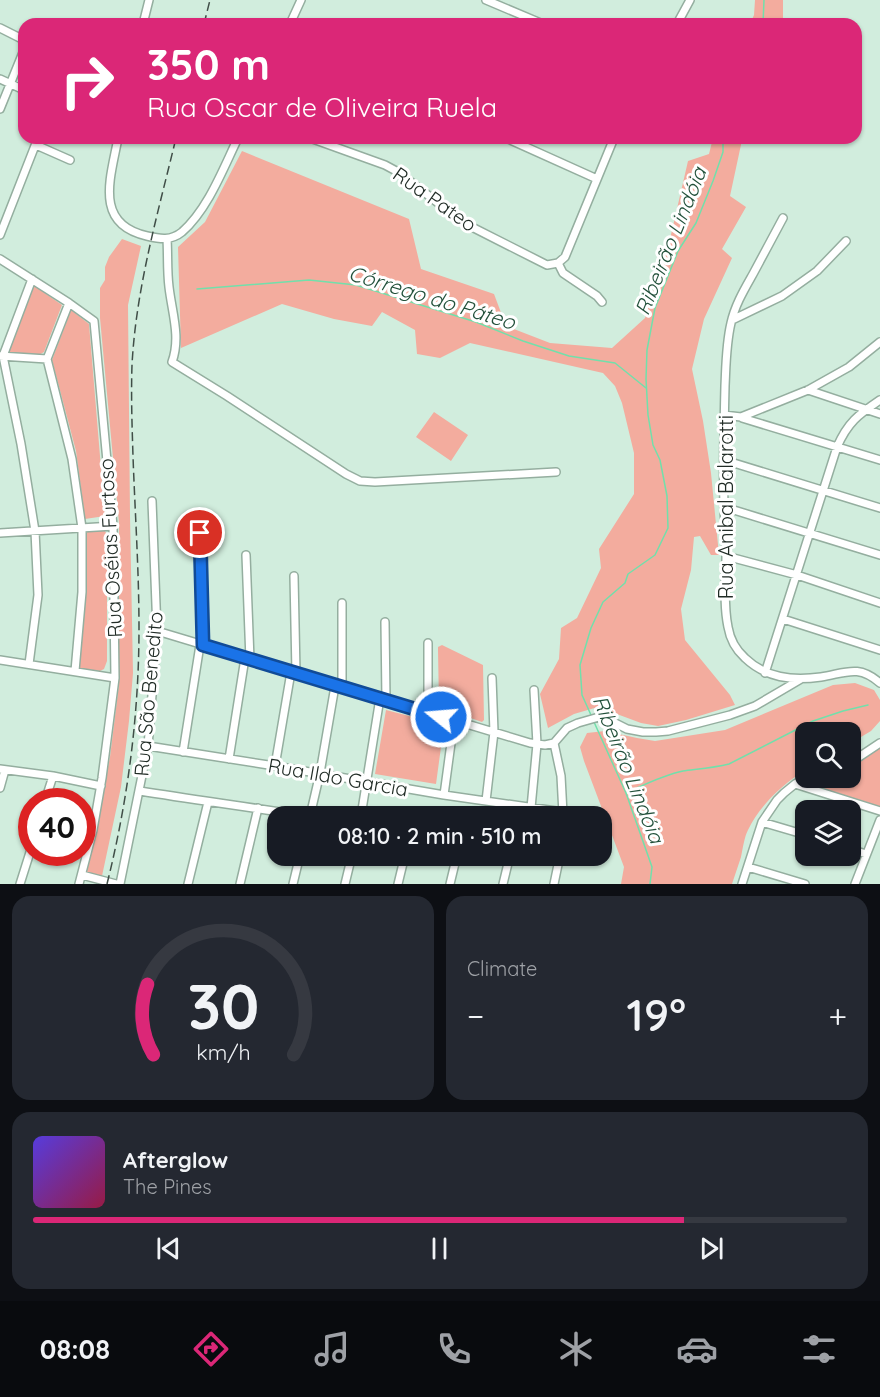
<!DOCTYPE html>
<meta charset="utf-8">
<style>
:root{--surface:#171b24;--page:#242831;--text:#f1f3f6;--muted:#9ea1a6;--line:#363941;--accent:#db2777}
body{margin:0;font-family:Quicksand,sans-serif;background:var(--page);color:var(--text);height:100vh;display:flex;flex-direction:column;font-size:22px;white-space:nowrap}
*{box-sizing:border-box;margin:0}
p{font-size:20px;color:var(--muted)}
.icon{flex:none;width:33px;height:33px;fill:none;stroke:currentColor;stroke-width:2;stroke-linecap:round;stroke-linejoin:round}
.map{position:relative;height:884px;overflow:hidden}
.drawer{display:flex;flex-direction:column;gap:12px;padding:12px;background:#0d0f14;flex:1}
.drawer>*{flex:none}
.hud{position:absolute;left:18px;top:18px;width:844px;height:126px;border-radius:18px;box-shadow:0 2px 4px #0004;background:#db2777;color:#fff;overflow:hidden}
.fabs{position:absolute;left:795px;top:722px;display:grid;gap:12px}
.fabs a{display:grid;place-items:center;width:66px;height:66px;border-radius:12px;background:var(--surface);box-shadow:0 2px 4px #0004;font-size:30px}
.speed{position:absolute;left:18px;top:788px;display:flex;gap:12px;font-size:30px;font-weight:700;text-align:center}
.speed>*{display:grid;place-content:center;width:78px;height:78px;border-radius:50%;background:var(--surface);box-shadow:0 2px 4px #0004;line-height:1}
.speed .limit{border:9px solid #d22;background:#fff;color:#111}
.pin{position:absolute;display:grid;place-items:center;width:51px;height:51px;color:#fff;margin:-26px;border:3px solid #fff;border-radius:50%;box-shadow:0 2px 6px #0007}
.me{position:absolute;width:66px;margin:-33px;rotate:287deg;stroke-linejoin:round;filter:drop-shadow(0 0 4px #0008)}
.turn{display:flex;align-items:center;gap:21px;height:126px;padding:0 30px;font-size:27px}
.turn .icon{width:78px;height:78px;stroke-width:2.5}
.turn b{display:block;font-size:42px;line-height:51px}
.big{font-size:45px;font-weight:600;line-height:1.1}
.drawer .tile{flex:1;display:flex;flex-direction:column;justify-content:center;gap:9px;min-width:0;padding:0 21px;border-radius:18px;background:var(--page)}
.drawer .dial{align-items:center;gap:0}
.dial svg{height:156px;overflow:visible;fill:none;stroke:var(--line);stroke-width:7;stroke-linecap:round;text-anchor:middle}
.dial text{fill:var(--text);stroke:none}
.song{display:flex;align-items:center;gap:18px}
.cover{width:72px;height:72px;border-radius:9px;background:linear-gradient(135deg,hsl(250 70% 55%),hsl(340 70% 35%))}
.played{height:6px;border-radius:3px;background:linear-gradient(90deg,var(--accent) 80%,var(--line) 80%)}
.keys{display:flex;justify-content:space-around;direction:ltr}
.heat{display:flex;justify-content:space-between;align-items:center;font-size:33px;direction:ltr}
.drawer .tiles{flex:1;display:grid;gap:12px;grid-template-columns:1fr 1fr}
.tile:last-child{grid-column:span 2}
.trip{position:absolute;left:267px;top:806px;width:345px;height:60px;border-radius:18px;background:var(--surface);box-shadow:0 2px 4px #0004;font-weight:600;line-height:60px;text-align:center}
.dock{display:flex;height:96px;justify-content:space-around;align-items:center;background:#090b0e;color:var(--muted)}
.dock .icon{width:42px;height:42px}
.dock .on{color:var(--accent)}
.dock b{font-size:27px;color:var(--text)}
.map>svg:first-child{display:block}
.green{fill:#f3ac9e}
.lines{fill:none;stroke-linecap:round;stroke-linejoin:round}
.stream{stroke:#71e0ab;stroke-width:1.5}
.minor-casing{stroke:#94ae9f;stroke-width:10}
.minor{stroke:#fff;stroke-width:7}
.rail{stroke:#404e47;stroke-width:1.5;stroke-dasharray:9 4.5;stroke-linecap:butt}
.route-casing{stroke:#114b97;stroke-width:15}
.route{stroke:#1a73e8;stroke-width:10}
.labels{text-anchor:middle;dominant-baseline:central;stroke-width:6;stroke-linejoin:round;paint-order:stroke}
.street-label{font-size:20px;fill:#212c26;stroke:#fff}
.water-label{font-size:21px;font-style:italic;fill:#23513b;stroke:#fff}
</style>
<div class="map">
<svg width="880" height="884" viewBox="0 0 880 884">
<rect width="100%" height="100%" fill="#d1eddd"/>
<!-- green -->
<path class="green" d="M755,0H783V24H750L754,15Z
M713,138H741L742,140L730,196L746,207L722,249L732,258L704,319L692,369L703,421L711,473L719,555H711L700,536L694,537L691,570L681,609L685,640L730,695L735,705L686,720L658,726L641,723L598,707L574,714L548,728L540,694L559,659L561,628L577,618L601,568L599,549L634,494V453L622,403L615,386L603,373L470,343L440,358L417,354L415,330L382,312L372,326L334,319L282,304L181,348L178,247L205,222L242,151L409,219L421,269L494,294L506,326L550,343L612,348L645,318L670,239L688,161L709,154Z
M122,239L141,246L128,305L130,516L133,673L129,721L121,787L102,876L87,872L110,757L119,684V523L100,318V288L105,280V267L109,257Z
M33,285L62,305L44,352L39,355L8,352Z
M71,310L89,324L105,516L85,519L76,451L52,360Z
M434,412L468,435L451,461L416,437Z
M101,530L105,531L107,535V661L104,669L100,671L78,668L85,536L88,531Z
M442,645L483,665L484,720L482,722L442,708L439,705L438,650V647Z
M855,683L874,690L880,700V721L871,731L851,743L850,732H806L805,770C782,785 760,805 748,830C744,838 743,848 741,857C738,866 735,875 732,884H621L624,867L584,761L580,747L587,733L605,731L637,738L655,741L725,730L833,685Z
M386,710L444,725L436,784L375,774Z
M880,746V806L877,807L812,787L809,785L808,781L812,777H850L851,765Z"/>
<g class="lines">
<!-- stream -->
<path class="stream" d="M763,24L764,0
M197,289L309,280L356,285L476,322L523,341L569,356L615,363L646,388
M591,715L582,695L580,665L591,628L603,602L625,583L628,574L655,555L668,528L667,496L660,460L653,445L648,415L646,379L647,350L655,308L678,251L696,223L713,181L723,152V138
M594,722L626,793L652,867L650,884
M626,793C644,785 663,775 683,771C698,769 713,768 729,764L813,721L843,711L868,705"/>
<defs>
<path id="minor" d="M486,0L543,24
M143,24L149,0
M290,24L301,0
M677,24L690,0
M0,28L24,40
M0,79L24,90
M0,109L24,50
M118,138C111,177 93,224 147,236C160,239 171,241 182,232C208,209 223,169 238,138
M310,138L385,165L398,172L464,223L547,265L558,263
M506,138L597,179
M36,145L70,160
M783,218C773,237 763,255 753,274C744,290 735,305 731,323C726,344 726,365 725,386C724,427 723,468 724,509C725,524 726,539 726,554C726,578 723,603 728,627C730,639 735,649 745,658C766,678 792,681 821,677C846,673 858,664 880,683
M0,235L38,138
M167,239C168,255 167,271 169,287C172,313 181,337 172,362L227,396L346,474L360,481L375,482L556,472
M0,259L69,303L94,321L113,526L115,678L102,778L93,830L79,884
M558,263L565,257L614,138
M558,263L563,273L597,296L602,302
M69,303L47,359L72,459L82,528V592L75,671
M732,320L782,296L817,271L846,241
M0,356L47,359
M808,390L880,414
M724,415L741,417L808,390L849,367L880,342
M742,418L880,460
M724,460L880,508
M724,507L880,555
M0,533L113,526
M200,533L203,645
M246,555L250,660
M726,556L797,575L880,603
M294,576L296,673
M342,603V688
M783,619L880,650
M385,622L386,700
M157,631L530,743L545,745L554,743
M428,643V713
M0,660L115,678
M29,664L38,595L35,531L21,444L3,356L32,279
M765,673L837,447C848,422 858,415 880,400
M554,743L567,728L578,723L599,717L607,719L627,729L643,732H656L668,731L730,715L755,706L801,679
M554,743L561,776L563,814
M148,746L275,766L444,795L563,812
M183,752L200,645
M229,759L245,658
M850,763L880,743
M275,766L291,672
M0,769L53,776L101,786
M795,784L880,811
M0,788L5,770
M140,791C195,800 250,807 305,816
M444,795L454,721
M45,801L53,776
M486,801L494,732L492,678
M531,808L537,744L534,690
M310,816L320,773L335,686
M361,816L380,698
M762,822L806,835
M850,849L866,854
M748,867L805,884
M82,875L116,884
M20,884L32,846
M120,884L148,746L157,631L152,501
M188,884L208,802
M240,884L258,808
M293,884L300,855
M345,884L352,855
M398,884L405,855
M450,884L457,855
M503,884L510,855
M554,884L560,855
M742,884L762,822L777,800L784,793L795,784L809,777
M855,884L880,820"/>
</defs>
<!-- minor casing -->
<use href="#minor" class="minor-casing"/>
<!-- minor -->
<use href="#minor" class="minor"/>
<!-- rail -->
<path class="rail" d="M204,24L210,0
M107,884C128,800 139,714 139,628C139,571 135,513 133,456C132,425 131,395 132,365C136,288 158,213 176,138"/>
</g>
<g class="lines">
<defs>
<path id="route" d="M200,533L203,645L441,717"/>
</defs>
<!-- route casing -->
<use href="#route" class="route-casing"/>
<!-- route -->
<use href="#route" class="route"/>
</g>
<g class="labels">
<!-- street labels -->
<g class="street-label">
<text transform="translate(435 199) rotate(35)">Rua Pateo</text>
<text transform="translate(725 507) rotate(-90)">Rua Anibal Balarotti</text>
<text transform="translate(110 548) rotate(-93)">Rua Oséias Furtoso</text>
<text transform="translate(148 694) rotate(-85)">Rua São Benedito</text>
<text transform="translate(338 777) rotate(10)">Rua Ildo Garcia</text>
</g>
<!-- water labels -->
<g class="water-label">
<text transform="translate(670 241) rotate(-68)">Ribeirão Lindóia</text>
<text transform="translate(432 297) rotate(17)">Córrego do Páteo</text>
<text transform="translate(629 769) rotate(68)">Ribeirão Lindóia</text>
</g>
</g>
</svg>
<div class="fabs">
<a><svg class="icon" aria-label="search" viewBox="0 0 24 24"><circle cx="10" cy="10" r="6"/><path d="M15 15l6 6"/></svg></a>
<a><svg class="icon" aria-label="layers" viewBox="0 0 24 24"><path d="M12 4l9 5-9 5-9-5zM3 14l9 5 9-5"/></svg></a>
</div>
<div class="speed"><div class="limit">40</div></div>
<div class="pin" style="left:200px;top:533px;background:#d93025"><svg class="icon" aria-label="arrive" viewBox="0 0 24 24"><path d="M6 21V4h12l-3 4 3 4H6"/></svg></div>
<svg class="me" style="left:441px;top:717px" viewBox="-20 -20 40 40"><circle r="17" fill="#1a73e8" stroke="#fff" stroke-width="3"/><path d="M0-11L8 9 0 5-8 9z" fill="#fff"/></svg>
<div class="trip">08:10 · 2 min · 510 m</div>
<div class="hud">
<div class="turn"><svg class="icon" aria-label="right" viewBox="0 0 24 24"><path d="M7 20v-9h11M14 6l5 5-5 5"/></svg><div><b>350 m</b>Rua Oscar de Oliveira Ruela</div></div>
</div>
</div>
<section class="drawer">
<div class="tiles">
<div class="tile dial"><svg viewBox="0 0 100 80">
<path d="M14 69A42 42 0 1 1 86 69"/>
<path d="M14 69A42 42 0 0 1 11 33" stroke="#db2777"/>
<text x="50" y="56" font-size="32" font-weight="700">30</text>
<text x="50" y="72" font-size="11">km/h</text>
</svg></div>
<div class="tile"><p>Climate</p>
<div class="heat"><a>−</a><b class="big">19°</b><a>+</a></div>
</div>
<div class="tile">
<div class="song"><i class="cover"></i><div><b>Afterglow</b><p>The Pines</p></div></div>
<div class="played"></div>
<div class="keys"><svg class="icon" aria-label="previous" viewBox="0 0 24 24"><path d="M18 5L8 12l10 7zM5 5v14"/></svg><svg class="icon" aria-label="pause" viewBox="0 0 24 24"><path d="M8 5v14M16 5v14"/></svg><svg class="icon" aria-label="next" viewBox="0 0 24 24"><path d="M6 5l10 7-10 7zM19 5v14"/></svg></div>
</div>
</div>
</section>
<nav class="dock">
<b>08:08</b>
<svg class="icon on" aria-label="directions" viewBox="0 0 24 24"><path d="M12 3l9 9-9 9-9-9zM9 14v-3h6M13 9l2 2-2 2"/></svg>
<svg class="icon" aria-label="music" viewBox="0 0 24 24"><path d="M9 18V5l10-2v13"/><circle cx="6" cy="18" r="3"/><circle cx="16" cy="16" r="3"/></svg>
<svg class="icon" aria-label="phone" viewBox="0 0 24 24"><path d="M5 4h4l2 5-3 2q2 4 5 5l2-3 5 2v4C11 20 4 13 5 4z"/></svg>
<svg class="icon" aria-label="climate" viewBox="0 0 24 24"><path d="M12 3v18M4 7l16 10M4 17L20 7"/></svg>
<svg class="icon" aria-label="car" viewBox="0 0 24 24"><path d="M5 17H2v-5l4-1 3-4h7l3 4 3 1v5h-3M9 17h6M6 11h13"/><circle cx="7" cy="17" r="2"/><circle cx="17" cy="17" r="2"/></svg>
<svg class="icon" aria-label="filters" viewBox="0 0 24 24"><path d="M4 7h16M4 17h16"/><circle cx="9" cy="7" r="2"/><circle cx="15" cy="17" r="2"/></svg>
</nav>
